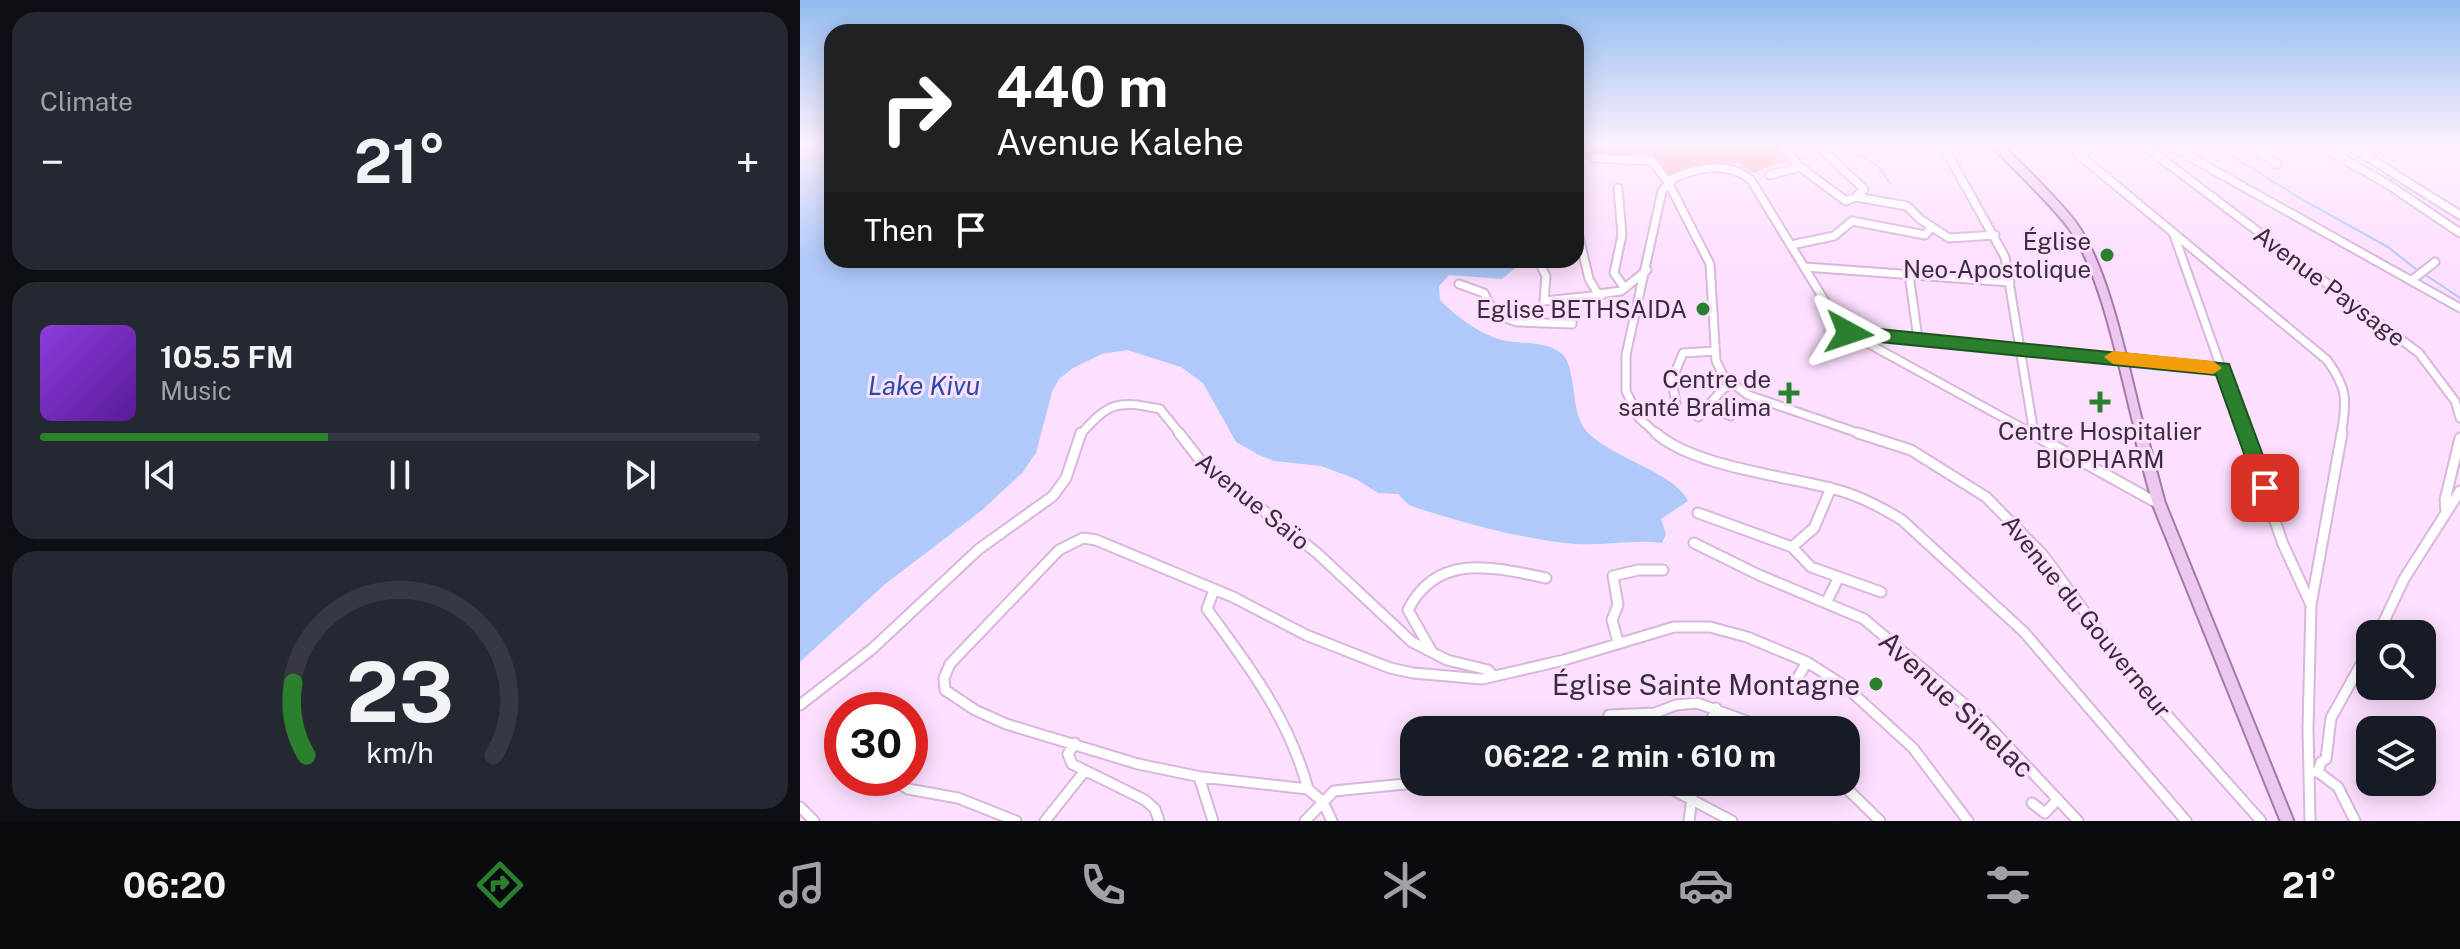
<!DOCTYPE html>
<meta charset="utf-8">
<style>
:root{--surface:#171b24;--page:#242831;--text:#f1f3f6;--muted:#9ea1a6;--line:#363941;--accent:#2a802d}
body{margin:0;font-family:"Public Sans",sans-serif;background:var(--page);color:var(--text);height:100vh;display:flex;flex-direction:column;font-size:30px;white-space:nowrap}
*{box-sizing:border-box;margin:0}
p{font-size:26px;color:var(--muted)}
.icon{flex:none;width:44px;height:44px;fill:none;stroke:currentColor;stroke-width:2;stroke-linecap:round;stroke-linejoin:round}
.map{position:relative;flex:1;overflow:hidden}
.side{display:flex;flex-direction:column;gap:12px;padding:12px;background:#0d0f14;width:800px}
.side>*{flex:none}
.hud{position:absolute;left:24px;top:24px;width:760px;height:244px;border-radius:24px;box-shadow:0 4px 20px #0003;background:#202124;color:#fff;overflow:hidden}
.buttons{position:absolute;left:1556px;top:620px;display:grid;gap:16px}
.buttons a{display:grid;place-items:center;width:80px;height:80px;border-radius:16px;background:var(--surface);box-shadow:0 4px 20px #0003;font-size:40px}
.speed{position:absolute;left:24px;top:692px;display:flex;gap:16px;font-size:40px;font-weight:700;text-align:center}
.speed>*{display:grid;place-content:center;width:104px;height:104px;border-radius:50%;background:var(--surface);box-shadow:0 4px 20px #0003;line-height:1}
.speed .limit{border:12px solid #d22;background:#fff;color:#111}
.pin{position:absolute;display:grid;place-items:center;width:68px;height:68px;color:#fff;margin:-34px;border-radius:16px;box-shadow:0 4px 12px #0006}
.me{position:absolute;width:88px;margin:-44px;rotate:95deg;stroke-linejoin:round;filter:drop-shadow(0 0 6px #0008)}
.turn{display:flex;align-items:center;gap:28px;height:168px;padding:0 40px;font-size:36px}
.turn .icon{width:104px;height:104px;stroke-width:2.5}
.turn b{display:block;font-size:56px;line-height:68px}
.then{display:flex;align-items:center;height:76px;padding:0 40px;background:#0003;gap:16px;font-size:30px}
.big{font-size:60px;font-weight:700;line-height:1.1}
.side .tile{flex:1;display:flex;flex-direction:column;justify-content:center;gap:12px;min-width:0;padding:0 28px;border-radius:24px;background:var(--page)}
.side .dial{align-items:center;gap:0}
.dial svg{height:208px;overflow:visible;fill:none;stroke:var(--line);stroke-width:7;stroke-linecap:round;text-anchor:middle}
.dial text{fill:var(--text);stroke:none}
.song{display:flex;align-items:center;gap:24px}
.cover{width:96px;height:96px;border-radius:12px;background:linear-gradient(135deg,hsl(270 70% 55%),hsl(270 70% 35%))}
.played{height:8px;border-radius:4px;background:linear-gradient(90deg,var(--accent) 40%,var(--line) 40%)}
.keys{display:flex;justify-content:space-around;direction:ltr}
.heat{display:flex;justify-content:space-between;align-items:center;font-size:44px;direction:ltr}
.trip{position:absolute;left:600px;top:716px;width:460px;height:80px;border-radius:24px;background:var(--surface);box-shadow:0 4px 20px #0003;font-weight:700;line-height:80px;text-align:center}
.tabs{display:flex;height:128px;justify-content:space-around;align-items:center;background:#090b0e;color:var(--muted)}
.tabs .icon{width:56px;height:56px}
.tabs .active{color:var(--accent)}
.tabs b{font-size:36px;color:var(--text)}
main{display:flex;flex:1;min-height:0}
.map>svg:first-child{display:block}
.green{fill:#fba5a0}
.water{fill:#afc9fb}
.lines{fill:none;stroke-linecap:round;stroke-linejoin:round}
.stream{stroke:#afc9fb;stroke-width:2}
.minor-far1-casing{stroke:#d9b6dc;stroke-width:11}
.minor-casing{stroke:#d9b6dc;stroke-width:13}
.major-far1-casing{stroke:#a579aa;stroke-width:13}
.major-casing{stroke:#a579aa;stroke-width:16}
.minor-far1{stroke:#fff;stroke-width:7}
.minor{stroke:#fff;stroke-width:9}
.major-far1{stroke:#ecc7ef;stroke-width:9}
.major{stroke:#ecc7ef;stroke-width:12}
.route{fill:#2a802d;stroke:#1b531d;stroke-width:2}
.slow{fill:#f59e0b}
.poi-dot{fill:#2a802d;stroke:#fde0ff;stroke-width:3}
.labels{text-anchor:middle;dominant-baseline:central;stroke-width:6;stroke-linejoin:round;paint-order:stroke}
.poi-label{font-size:24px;fill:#392c3b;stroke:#fde0ff;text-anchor:end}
.street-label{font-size:24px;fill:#392c3b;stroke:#fde0ff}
.water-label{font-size:26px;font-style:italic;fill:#244ca9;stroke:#fde0ff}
.near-poi-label{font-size:28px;fill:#392c3b;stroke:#fde0ff;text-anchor:end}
.near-street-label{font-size:28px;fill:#392c3b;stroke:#fde0ff}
</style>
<main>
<section class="side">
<div class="tile"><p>Climate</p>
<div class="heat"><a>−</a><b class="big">21°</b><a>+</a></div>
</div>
<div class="tile">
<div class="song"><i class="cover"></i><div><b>105.5 FM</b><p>Music</p></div></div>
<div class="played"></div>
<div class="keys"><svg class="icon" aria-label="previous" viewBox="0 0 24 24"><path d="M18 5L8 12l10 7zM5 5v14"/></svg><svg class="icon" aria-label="pause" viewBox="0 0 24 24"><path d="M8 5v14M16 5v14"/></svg><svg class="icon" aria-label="next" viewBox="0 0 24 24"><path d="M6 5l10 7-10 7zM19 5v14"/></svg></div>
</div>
<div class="tile dial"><svg viewBox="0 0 100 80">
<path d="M14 69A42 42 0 1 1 86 69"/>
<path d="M14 69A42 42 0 0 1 9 41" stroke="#2a802d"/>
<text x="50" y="56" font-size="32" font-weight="700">23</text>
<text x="50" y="72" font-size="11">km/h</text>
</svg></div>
</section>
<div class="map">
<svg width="1660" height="821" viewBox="0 0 1660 821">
<rect width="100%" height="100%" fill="#fde0ff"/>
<!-- green -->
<path class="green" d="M776,144H981L988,160L953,173L937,162C918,175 890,173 868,182L854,163L778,159L776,169Z"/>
<!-- water -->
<path class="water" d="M0,144H32V260H725L702,279L649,275L639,286L640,300C657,317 683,337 707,341C725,344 746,341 761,353C777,366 770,407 784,428C804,456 876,472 888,501L861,519L866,534L862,543C833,539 806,546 776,544C722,539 671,525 620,509L609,505L598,494L578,493L556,479L521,466L474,461L459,455L436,442L403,383L381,367L327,350L302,354L273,368L259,379L252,392L236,453L222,473L181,511L84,585L0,662Z"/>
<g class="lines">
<!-- stream -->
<path class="stream" d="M1047,144L1055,154L1077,165L1090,183
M1413,144L1503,200L1588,247L1617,270
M1624,274L1660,298"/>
<defs>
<path id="minor-far1" d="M981,144L1000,167
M1016,144L1064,189L1056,197
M1142,144L1205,257L1234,434
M1266,144L1527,360C1548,389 1547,401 1541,435
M1342,144L1619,353L1655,401L1660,418
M1367,144L1660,308
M1448,144L1477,164
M1517,144L1589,185L1660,233
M1547,144L1660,215
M795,158L852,161L868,182
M970,175L1000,167L1046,201L1056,197L1107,206L1120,219L1149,238L1195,235
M818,188L822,235L814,273L824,287
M776,224L789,279L798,294L821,291L847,270
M1374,235L1445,435
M991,245L1034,236L1052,221L1125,235L1132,227
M1005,267L1210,282
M742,268L746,276L744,301L773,298
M1109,274L1118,339
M1612,280L1635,262
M659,284L684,293L695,314L717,322L772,324L773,298L802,295
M1050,333L1422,369
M876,404L872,380L883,353L915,351
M906,407L931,416
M898,417L923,389L932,384
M280,435C309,402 317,400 360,409L381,435
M858,435L839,418L826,391V355L862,191L872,179
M1064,435L948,395L924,377L916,361L910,264L870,186L872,179C897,167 928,161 951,180L1029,308L1049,333L1235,435"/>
<path id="minor" d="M379,433L400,460L517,553L612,642L647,660L688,670L693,676
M856,433C892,466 985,476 1034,489C1058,495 1081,507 1102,520L1224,632L1386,821
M1058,433L1111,450L1186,497L1243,555L1329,672L1461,821
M1231,433L1359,504
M1444,433L1483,544L1511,605
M1646,512L1645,500L1660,438
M898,513L992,547L1011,567L1081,592
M894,543L959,575L1064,619L1184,721L1278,821
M992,547L1014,528L1031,488
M414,590L407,609C450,667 489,719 508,789
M1027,601L1038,579
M1578,634L1604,579L1660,491
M818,642L812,620L818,605L813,576L838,570H863
M632,652L608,610C637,552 693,567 746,578
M997,679L1007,662
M0,705L72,649L179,549L253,496L266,478L281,433
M809,715L855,713L876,705L897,703L971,730
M908,730L916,708
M275,743L268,754L272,764L345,800L355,809L359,821
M1509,772H1518L1521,762L1526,759L1531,718L1570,648
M1518,772L1538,787L1555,821
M399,777L413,821
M90,778L108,789L158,798L216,821
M858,782L932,821
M1040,782L1080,821
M508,789L401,777L338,764L206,724L175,710L145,690L144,678L150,664L259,550L283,538L296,540L433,597L506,635L590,668L613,673L682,679L764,660L874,627H910L947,637L1007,662L1046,687L1113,748L1168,821
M508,789L523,802L532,821
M1232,803L1245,813L1258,799
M0,807L14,821
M245,821L284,772
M505,821L534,791L625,782
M889,821L894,782
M1510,821L1508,729L1511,605L1542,433"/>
<path id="major-far1" d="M1196,144C1221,171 1250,196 1272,225C1306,270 1326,379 1341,435"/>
<path id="major" d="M1340,433L1359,504L1487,821"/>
</defs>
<!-- minor-far1 casing -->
<use href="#minor-far1" class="minor-far1-casing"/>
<!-- minor casing -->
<use href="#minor" class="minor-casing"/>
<!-- major-far1 casing -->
<use href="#major-far1" class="major-far1-casing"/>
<!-- major casing -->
<use href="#major" class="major-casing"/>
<!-- minor-far1 -->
<use href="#minor-far1" class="minor-far1"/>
<!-- minor -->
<use href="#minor" class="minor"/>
<!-- major-far1 -->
<use href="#major-far1" class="major-far1"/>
<!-- major -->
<use href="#major" class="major"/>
</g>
<!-- sky -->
<linearGradient id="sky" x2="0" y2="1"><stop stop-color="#91bcf0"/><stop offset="0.56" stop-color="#fef1ff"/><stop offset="1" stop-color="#fef1ff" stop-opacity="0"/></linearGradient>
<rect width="1660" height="259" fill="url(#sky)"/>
<!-- route -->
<path class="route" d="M1049,326L1429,364L1475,488L1472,493H1458L1416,375L1049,339L1041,333Z"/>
<!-- slow -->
<path class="slow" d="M1313,351L1413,361L1422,368L1413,374L1313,364L1304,357Z"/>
<!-- markers -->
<g class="poi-dot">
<circle cx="1307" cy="255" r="8"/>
<circle cx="903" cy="309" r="8"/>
<path d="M985 381h8v8h8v8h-8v8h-8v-8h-8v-8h8z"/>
<path d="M1296 390h8v8h8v8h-8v8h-8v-8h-8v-8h8z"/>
<circle cx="1076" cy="684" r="8"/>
</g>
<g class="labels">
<!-- poi labels -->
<g class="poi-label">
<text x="1291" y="241">Église<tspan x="1291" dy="28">Neo-Apostolique</tspan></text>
<text x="887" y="309">Eglise BETHSAIDA</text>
<text x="971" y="379">Centre de<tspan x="971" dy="28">santé Bralima</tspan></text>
<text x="1300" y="431" text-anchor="middle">Centre Hospitalier<tspan x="1300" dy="28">BIOPHARM</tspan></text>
</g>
<!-- street labels -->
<g class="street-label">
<text transform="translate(1530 286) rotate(37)">Avenue Paysage</text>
<text transform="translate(453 501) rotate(39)">Avenue Saïo</text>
<text transform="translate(1287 616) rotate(51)">Avenue du Gouverneur</text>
</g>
<!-- water labels -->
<g class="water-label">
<text x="124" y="385">Lake Kivu</text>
</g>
<!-- near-poi labels -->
<g class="near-poi-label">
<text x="1060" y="684">Église Sainte Montagne</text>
</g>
<!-- near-street labels -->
<g class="near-street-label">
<text transform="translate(1157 704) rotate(43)">Avenue Sinelac</text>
</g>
</g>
</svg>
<div class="buttons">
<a><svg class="icon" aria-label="search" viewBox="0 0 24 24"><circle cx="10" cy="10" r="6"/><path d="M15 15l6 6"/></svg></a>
<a><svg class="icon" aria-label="layers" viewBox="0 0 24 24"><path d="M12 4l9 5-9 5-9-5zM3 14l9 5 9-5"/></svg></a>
</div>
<div class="speed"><div class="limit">30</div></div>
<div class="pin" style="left:1465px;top:488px;background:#d93025"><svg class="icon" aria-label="arrive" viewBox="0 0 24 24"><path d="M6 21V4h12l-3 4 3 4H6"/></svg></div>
<svg class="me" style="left:1049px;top:333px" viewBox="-20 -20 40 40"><path d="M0-17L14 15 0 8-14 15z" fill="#2a802d" stroke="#fff" stroke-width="4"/></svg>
<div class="trip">06:22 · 2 min · 610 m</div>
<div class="hud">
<div class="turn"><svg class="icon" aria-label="right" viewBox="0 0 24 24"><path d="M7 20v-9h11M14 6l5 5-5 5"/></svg><div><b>440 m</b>Avenue Kalehe</div></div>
<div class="then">Then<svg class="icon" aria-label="arrive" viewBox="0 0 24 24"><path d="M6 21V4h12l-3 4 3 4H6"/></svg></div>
</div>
</div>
</main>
<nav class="tabs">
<b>06:20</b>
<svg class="icon active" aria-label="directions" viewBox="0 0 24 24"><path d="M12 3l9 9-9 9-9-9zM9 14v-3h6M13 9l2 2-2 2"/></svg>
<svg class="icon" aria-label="music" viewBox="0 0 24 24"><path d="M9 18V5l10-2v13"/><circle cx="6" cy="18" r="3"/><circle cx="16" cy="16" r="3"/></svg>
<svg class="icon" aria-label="phone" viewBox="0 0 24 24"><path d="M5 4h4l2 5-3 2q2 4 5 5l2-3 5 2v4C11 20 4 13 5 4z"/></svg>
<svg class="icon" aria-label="climate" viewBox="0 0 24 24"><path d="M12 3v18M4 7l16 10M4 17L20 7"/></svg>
<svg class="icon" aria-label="car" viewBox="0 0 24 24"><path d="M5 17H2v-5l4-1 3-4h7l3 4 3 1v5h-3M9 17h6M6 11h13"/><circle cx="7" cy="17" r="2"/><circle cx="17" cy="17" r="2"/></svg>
<svg class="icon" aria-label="filters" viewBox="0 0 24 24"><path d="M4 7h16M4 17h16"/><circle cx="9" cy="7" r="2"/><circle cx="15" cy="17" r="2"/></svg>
<b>21°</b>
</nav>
